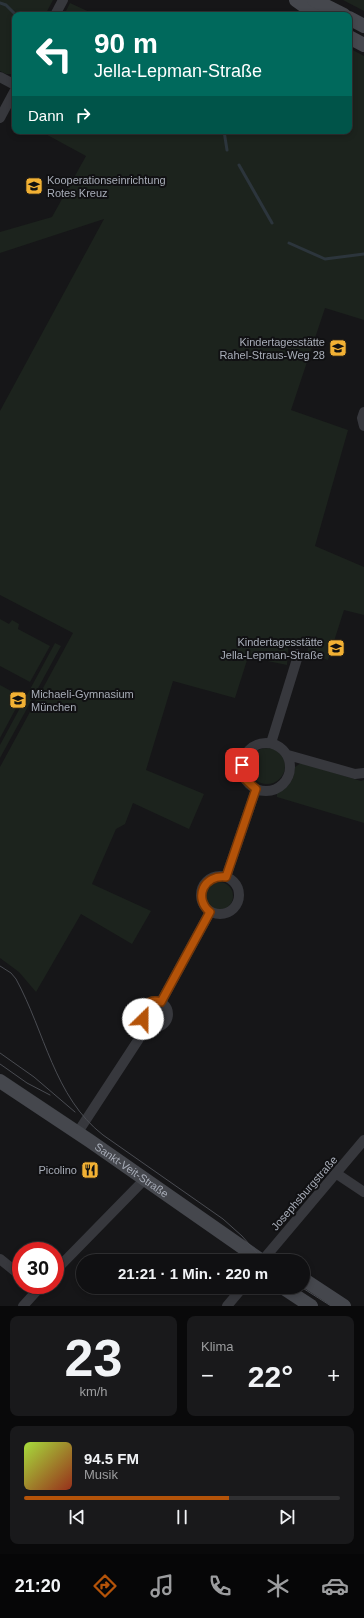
<!DOCTYPE html>
<html lang="de">
<meta charset="utf-8">
<style>
:root{--surface:#101012;--page:#19191b;--text:#f1f3f6;--muted:#9c9d9f;--line:#303032;--accent:#b45309}
body{margin:0;font-family:Arial,sans-serif;background:var(--page);color:var(--text);height:100vh;display:flex;flex-direction:column;font-size:15px;white-space:nowrap}
*{box-sizing:border-box;margin:0}
p{font-size:13px;color:var(--muted)}
.icon{flex:none;width:22px;height:22px;fill:none;stroke:currentColor;stroke-width:2;stroke-linecap:round;stroke-linejoin:round}
.map{position:relative;height:1306px;overflow:hidden}
.sheet{display:flex;flex-direction:column;gap:10px;padding:10px;background:#09090a;flex:1}
.sheet>*{flex:none}
.hud{position:absolute;left:12px;top:12px;width:340px;height:122px;border-radius:8px;box-shadow:0 2px 6px #0003,0 0 0 1px var(--line);background:#00695c;color:#fff;overflow:hidden}
.speed{position:absolute;left:12px;top:1242px;display:flex;gap:8px;font-size:20px;font-weight:700;text-align:center}
.speed>*{display:grid;place-content:center;width:52px;height:52px;border-radius:50%;background:var(--surface);box-shadow:0 2px 6px #0003,0 0 0 1px var(--line);line-height:1}
.speed .limit{border:6px solid #d22;background:#fff;color:#111}
.pin{position:absolute;display:grid;place-items:center;width:34px;height:34px;color:#fff;margin:-17px;border-radius:8px;box-shadow:0 2px 6px #0006}
.me{position:absolute;width:44px;margin:-22px;rotate:23deg;stroke-linejoin:round;filter:drop-shadow(0 0 3px #0008)}
.turn{display:flex;align-items:center;gap:14px;height:84px;padding:0 16px;font-size:18px}
.turn .icon{width:52px;height:52px;stroke-width:2.5}
.turn b{display:block;font-size:28px;line-height:34px}
.then{display:flex;align-items:center;height:38px;padding:0 16px;background:#0003;gap:8px;font-size:15px}
.big{font-size:30px;font-weight:600;line-height:1.1}
.sheet .card{flex:1;display:flex;flex-direction:column;justify-content:center;gap:6px;min-width:0;padding:0 14px;border-radius:8px;background:var(--page)}
.sheet .dial{align-items:center;gap:0}
.dial b{font-size:52px;line-height:1}
.song{display:flex;align-items:center;gap:12px}
.cover{width:48px;height:48px;border-radius:6px;background:linear-gradient(135deg,hsl(80 70% 55%),hsl(10 70% 35%))}
.played{height:4px;border-radius:2px;background:linear-gradient(90deg,var(--accent) 65%,var(--line) 65%)}
.keys{display:flex;justify-content:space-around;direction:ltr}
.heat{display:flex;justify-content:space-between;align-items:center;font-size:22px;direction:ltr}
.sheet .tiles{flex:1;display:grid;gap:10px;grid-template-columns:1fr 1fr}
.card:last-child{grid-column:span 2}
.trip{position:absolute;left:76px;top:1254px;width:234px;height:40px;border-radius:20px;background:var(--surface);box-shadow:0 2px 6px #0003,0 0 0 1px var(--line);font-weight:600;line-height:40px;text-align:center}
.dock{display:flex;height:64px;justify-content:space-around;align-items:center;background:#060607;color:var(--muted)}
.dock .icon{width:28px;height:28px}
.dock .active{color:var(--accent)}
.dock b{font-size:18px;color:var(--text)}
.map>svg:first-child{display:block}
.green{fill:#1c231d}
.lines{fill:none;stroke-linecap:round;stroke-linejoin:round}
.stream{stroke:#2c353c;stroke-width:3}
.street{stroke:#37383d;stroke-width:10}
.secondary{stroke:#45474d;stroke-width:14}
.tram{stroke:#4a4c52;stroke-width:1}
.route-casing{stroke:#753606;stroke-width:10}
.route{stroke:#b45309;stroke-width:7}
.labels{text-anchor:middle;dominant-baseline:central;stroke-width:4;stroke-linejoin:round;paint-order:stroke}
.poi-label{font-size:11px;fill:#a8adb8;stroke:#111113;text-anchor:end}
.street-label{font-size:11px;fill:#a8adb8;stroke:#111113}
</style>
<div class="map">
<svg width="364" height="1306" viewBox="0 0 364 1306">
<rect width="100%" height="100%" fill="#161618"/>
<!-- green -->
<path class="green" d="M0,0H53L45,15H15L14,74H6L0,71Z
M343,0H364V11Z
M70,3L96,15H64Z
M349,48L364,56V320L325,308L291,410L348,430L315,546L364,567V615L344,610L328,660L307,653L309,643L289,638L287,665L248,657L235,698L173,681L146,770L204,794L189,829L133,803L125,824L116,829L92,884L151,911L132,944L81,914L36,992L19,972L0,958V767L73,633L0,595V411L104,219L0,253V232L52,217L86,156L40,131H349Z
M0,619L9,624L12,620L19,624L18,629L50,646L30,682L0,666Z
M55,643L61,646L0,758V745Z
M0,685L22,697L0,738Z
M249 766a18 18 0 1 1 36 0a18 18 0 1 1-36 0Z
M301,763L361,781L364,780V823L277,797V793C289,787 294,781 295,767Z
M205 896a14 14 0 1 1 28 0a14 14 0 1 1-28 0Z"/>
<g class="lines">
<!-- stream -->
<path class="stream" d="M0,3L6,5L16,15
M224,131L227,150
M239,165L272,223
M289,243L325,259L364,254"/>
<!-- street -->
<path class="street" d="M55,15L63,0
M0,77L15,85
M0,118L15,90
M364,412L362,418L364,426
M242 767a24 24 0 1 1 48 0a24 24 0 1 1-48 0Z
M271,743L297,659V654
M288,755L355,774L364,773
M201 895a19 19 0 1 1 38 0a19 19 0 1 1-38 0Z
M226,877L256,789
M142 1014a13 13 0 1 1 26 0a13 13 0 1 1-26 0Z
M161,1002L210,912
M78,1132L148,1025
M337,1174L364,1192
M0,1259L21,1276
M262,1261L364,1140
M55,1271L145,1179
M23,1306L42,1285
M227,1306L243,1287"/>
<!-- secondary -->
<g class="secondary">
<path d="M296,0L317,15"/>
<path d="M314,0L344,15"/>
<path d="M349,18L364,26"/>
<path d="M349,37L364,45"/>
<path id="s1" d="M0,1081L90,1141L262,1261"/>
<path d="M266,1261H276"/>
<path d="M303,1279L344,1306"/>
<path d="M282,1287L311,1306"/>
</g>
<!-- tram -->
<path class="tram" d="M0,966L11,973L16,979C45,1032 54,1097 103,1135L223,1219L242,1236L264,1261
M0,1053L34,1077L75,1112
M0,1064L27,1083L50,1095
M301,1287L331,1306"/>
</g>
<g class="lines">
<defs>
<path id="route" d="M143,1019C140,1007 149,998 161,1002L210,912C193,898 204,874 226,877L256,789L245,779L242,765"/>
</defs>
<!-- route casing -->
<use href="#route" class="route-casing"/>
<!-- route -->
<use href="#route" class="route"/>
</g>
<!-- icons -->
<defs>
<symbol id="school-square" viewBox="-11 -11 22 22"><rect x="-9" y="-9" width="18" height="18" rx="4" fill="#f2b134" stroke="#111113"/><path d="M0-5L7-2L0 1L-7-2ZM-4 1L0 2.5L4 1V4Q0 6-4 4Z" fill="#111"/></symbol>
<symbol id="restaurant-square" viewBox="-11 -11 22 22"><rect x="-9" y="-9" width="18" height="18" rx="4" fill="#f2b134" stroke="#111113"/><path d="M-5-6h1v4h1v-4h1v4h1v-4h1v5L-1.5 .5V6h-2V.5L-5-1ZM5-6V6H3V1.5H1.5Q1.5-4 5-6Z" fill="#111"/></symbol>
</defs>
<g fill-rule="evenodd">
<use href="#school-square" x="24" y="176" width="20" height="20"/>
<use href="#school-square" x="328" y="338" width="20" height="20"/>
<use href="#school-square" x="326" y="638" width="20" height="20"/>
<use href="#school-square" x="8" y="690" width="20" height="20"/>
<use href="#restaurant-square" x="80" y="1160" width="20" height="20"/>
</g>
<g class="labels">
<!-- poi labels -->
<g class="poi-label">
<text x="47" y="180" text-anchor="start">Kooperationseinrichtung<tspan x="47" dy="13">Rotes Kreuz</tspan></text>
<text x="325" y="342">Kindertagesstätte<tspan x="325" dy="13">Rahel-Straus-Weg 28</tspan></text>
<text x="323" y="642">Kindertagesstätte<tspan x="323" dy="13">Jella-Lepman-Straße</tspan></text>
<text x="31" y="694" text-anchor="start">Michaeli-Gymnasium<tspan x="31" dy="13">München</tspan></text>
<text x="77" y="1170">Picolino</text>
</g>
<!-- street labels -->
<g class="street-label">
<text stroke="none"><textPath href="#s1" startOffset="159">Sankt-Veit-Straße</textPath></text>
<text transform="translate(304 1193) rotate(-49)">Josephsburgstraße</text>
</g>
</g>
</svg>
<div class="speed"><div class="limit">30</div></div>
<div class="pin" style="left:242px;top:765px;background:#d93025"><svg class="icon" aria-label="arrive" viewBox="0 0 24 24"><path d="M6 21V4h12l-3 4 3 4H6"/></svg></div>
<svg class="me" style="left:143px;top:1019px" viewBox="-20 -20 40 40"><circle r="19" fill="#fff"/><path d="M0-13L10 11 0 6-10 11z" fill="#b45309"/></svg>
<div class="trip">21:21 · 1 Min. · 220 m</div>
<div class="hud">
<div class="turn"><svg class="icon" aria-label="left" viewBox="0 0 24 24"><path d="M17 20v-9H6M10 6l-5 5 5 5"/></svg><div><b>90 m</b>Jella-Lepman-Straße</div></div>
<div class="then">Dann<svg class="icon" aria-label="right" viewBox="0 0 24 24"><path d="M7 20v-9h11M14 6l5 5-5 5"/></svg></div>
</div>
</div>
<section class="sheet">
<div class="tiles">
<div class="card dial"><b>23</b><p>km/h</p></div>
<div class="card"><p>Klima</p>
<div class="heat"><a>−</a><b class="big">22°</b><a>+</a></div>
</div>
<div class="card">
<div class="song"><i class="cover"></i><div><b>94.5 FM</b><p>Musik</p></div></div>
<div class="played"></div>
<div class="keys"><svg class="icon" aria-label="previous" viewBox="0 0 24 24"><path d="M18 5L8 12l10 7zM5 5v14"/></svg><svg class="icon" aria-label="pause" viewBox="0 0 24 24"><path d="M8 5v14M16 5v14"/></svg><svg class="icon" aria-label="next" viewBox="0 0 24 24"><path d="M6 5l10 7-10 7zM19 5v14"/></svg></div>
</div>
</div>
</section>
<nav class="dock">
<b>21:20</b>
<svg class="icon active" aria-label="directions" viewBox="0 0 24 24"><path d="M12 3l9 9-9 9-9-9zM9 14v-3h6M13 9l2 2-2 2"/></svg>
<svg class="icon" aria-label="music" viewBox="0 0 24 24"><path d="M9 18V5l10-2v13"/><circle cx="6" cy="18" r="3"/><circle cx="16" cy="16" r="3"/></svg>
<svg class="icon" aria-label="phone" viewBox="0 0 24 24"><path d="M5 4h4l2 5-3 2q2 4 5 5l2-3 5 2v4C11 20 4 13 5 4z"/></svg>
<svg class="icon" aria-label="climate" viewBox="0 0 24 24"><path d="M12 3v18M4 7l16 10M4 17L20 7"/></svg>
<svg class="icon" aria-label="car" viewBox="0 0 24 24"><path d="M5 17H2v-5l4-1 3-4h7l3 4 3 1v5h-3M9 17h6M6 11h13"/><circle cx="7" cy="17" r="2"/><circle cx="17" cy="17" r="2"/></svg>
</nav>
